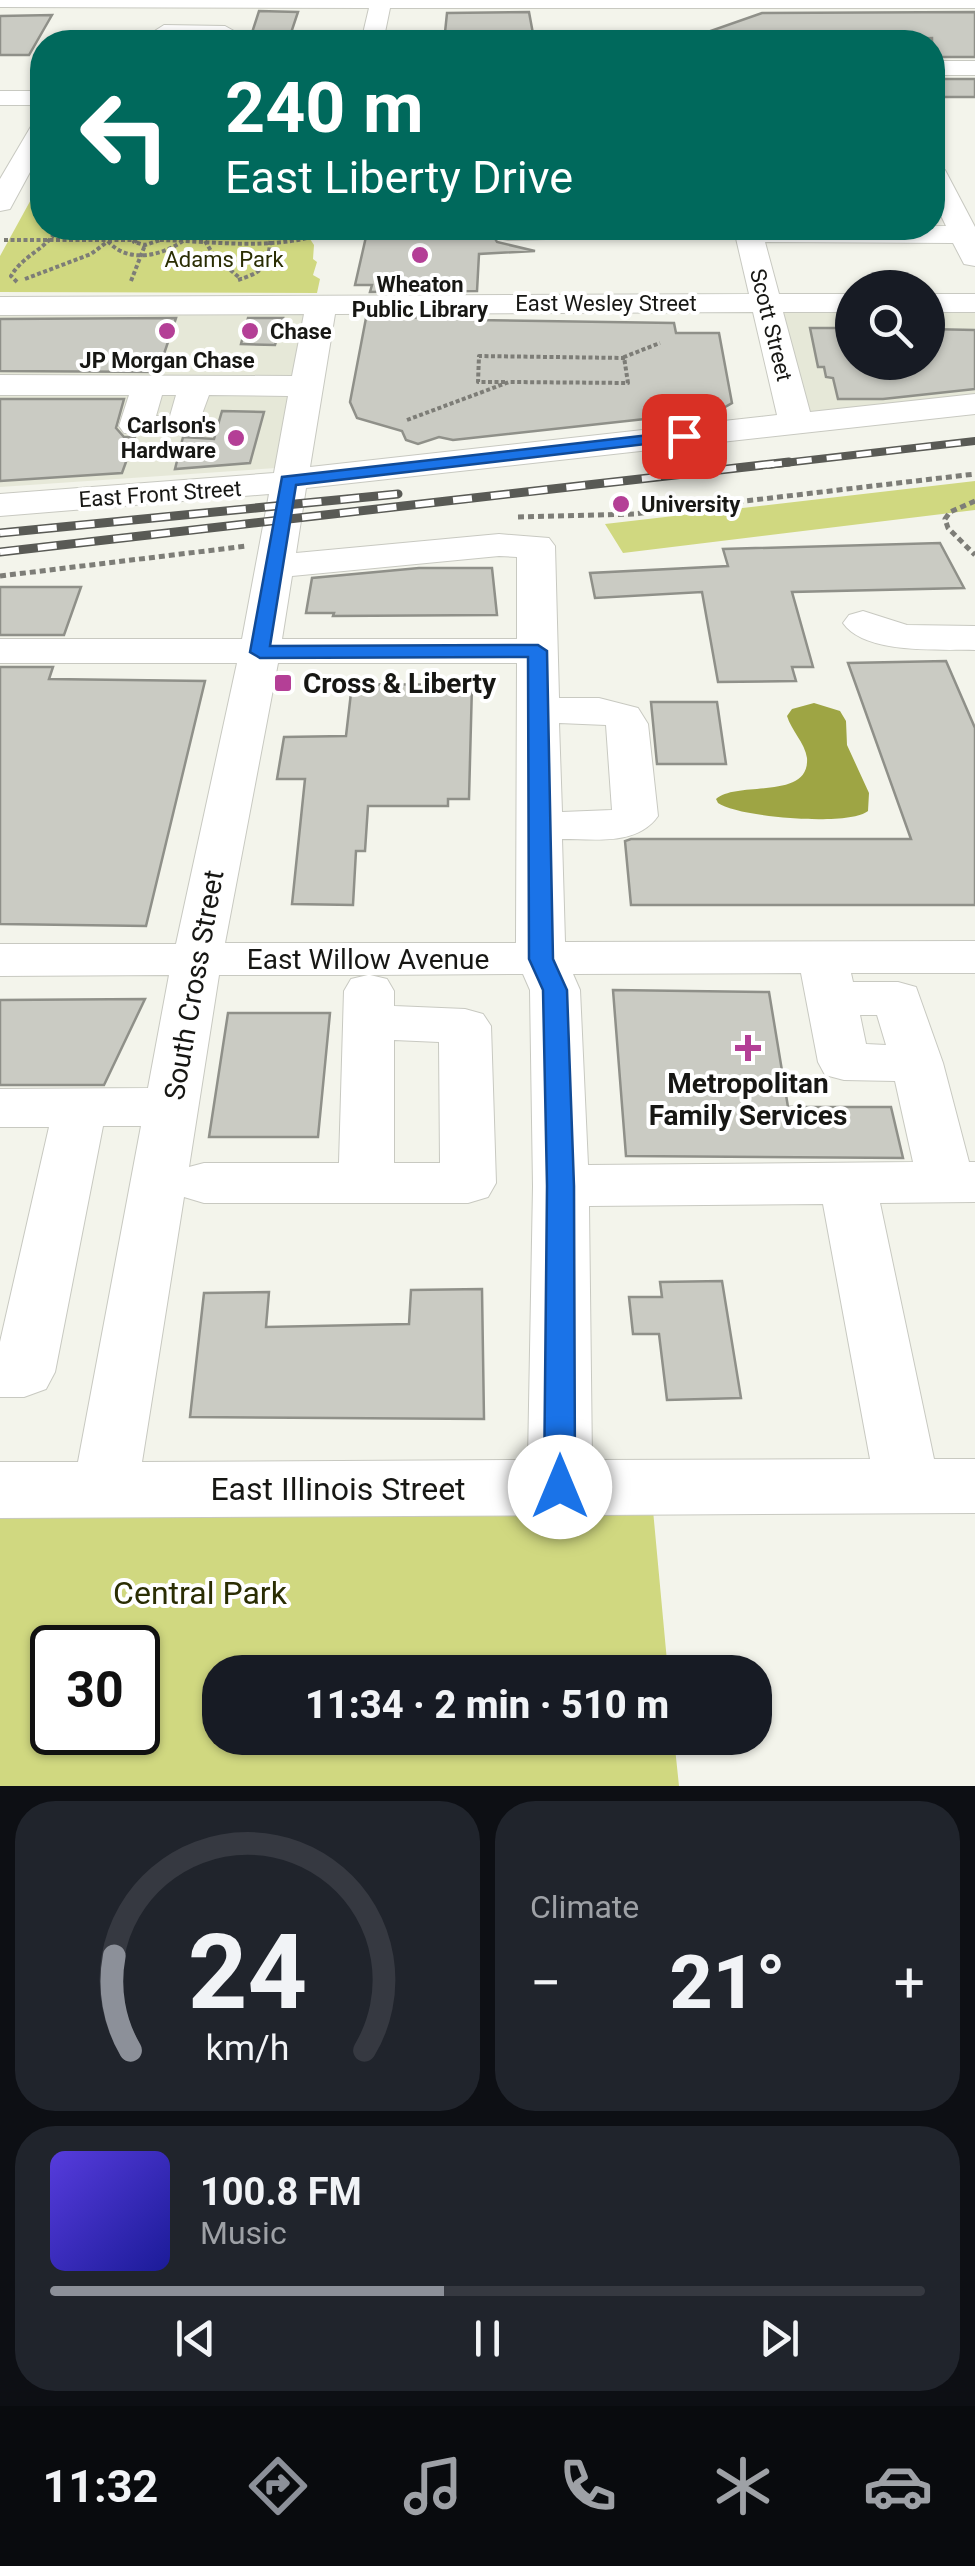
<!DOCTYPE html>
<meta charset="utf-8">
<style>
:root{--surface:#171b24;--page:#20242c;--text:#f1f3f6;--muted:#9ea1a6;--line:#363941;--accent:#8c9099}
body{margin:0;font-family:Roboto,sans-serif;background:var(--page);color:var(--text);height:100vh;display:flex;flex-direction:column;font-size:38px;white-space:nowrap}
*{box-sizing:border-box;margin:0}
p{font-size:32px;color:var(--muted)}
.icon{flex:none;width:55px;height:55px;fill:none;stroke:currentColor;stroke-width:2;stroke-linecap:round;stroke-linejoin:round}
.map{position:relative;height:1786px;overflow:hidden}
.panel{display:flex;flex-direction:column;gap:15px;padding:15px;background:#0d0f14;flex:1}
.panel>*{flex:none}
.guide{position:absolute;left:30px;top:30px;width:915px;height:210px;border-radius:40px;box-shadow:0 2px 8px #0004;background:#00695c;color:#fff;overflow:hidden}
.controls{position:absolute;left:835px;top:270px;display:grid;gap:20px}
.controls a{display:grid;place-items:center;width:110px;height:110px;border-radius:50%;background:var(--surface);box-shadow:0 2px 8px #0004;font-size:50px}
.speed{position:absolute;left:30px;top:1625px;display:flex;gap:20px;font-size:50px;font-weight:700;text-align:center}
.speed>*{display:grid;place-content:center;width:130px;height:130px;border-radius:50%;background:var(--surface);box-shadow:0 2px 8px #0004;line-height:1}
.speed .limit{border:5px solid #111;border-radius:15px;background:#fff;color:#111}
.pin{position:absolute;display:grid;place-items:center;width:85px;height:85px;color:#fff;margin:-42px;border-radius:20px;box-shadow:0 5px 15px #0006}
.me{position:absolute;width:110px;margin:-55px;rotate:0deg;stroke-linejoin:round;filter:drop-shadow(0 0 8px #0008)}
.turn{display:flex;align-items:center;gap:35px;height:210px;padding:0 30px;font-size:45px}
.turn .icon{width:130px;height:130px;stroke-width:2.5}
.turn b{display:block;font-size:70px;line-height:85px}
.big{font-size:75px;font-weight:800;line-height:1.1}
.panel .card{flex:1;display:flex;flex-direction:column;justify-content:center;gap:15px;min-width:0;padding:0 35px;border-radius:40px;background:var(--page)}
.panel .dial{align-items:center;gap:0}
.dial svg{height:260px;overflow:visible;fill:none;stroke:var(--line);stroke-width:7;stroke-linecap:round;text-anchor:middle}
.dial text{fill:var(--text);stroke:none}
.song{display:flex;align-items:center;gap:30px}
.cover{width:120px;height:120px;border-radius:15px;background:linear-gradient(135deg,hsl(250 70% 55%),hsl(240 70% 35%))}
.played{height:10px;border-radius:5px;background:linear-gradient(90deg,var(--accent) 45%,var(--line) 45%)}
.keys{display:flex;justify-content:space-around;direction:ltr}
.heat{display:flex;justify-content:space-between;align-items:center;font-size:55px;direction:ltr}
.panel .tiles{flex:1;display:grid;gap:15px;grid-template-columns:1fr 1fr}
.card:last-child{grid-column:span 2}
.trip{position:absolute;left:202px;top:1655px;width:570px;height:100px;border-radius:40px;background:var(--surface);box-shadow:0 2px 8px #0004;font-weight:800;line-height:100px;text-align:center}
.tabs{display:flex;height:160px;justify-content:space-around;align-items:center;background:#090b0e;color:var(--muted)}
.tabs .icon{width:70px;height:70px}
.tabs .active{color:var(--accent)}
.tabs b{font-size:45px;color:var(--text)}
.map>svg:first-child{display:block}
.built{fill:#e6e8d8}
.green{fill:#d0d880;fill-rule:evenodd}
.water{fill:#9ea544}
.building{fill:#cacbc3;stroke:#8f9089;stroke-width:2.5}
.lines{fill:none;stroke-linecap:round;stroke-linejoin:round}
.minor-casing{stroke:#c8c9c1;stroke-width:2}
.path-far1{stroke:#7d7d77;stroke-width:4;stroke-dasharray:4 2.5;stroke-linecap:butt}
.path{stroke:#7d7d77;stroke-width:5;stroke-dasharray:6 4;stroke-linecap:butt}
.minor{fill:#fff;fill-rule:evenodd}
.rail-far1-casing{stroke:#595a55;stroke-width:8}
.rail-casing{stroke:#595a55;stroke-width:9}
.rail-far1{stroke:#fff;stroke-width:5;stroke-dasharray:15;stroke-linecap:butt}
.rail{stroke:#fff;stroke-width:6;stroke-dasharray:19;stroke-linecap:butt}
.route{fill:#1a73e8;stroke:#114b97;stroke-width:2.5}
.poi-dot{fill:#b43f96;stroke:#fff;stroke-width:4}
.labels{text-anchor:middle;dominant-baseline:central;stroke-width:8;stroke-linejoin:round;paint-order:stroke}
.far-park-label{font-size:22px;fill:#2a2d03;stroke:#fff}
.far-poi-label{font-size:22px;font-weight:bold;fill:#171714;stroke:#fff}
.far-street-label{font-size:22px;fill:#171714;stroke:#fff}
.poi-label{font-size:28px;font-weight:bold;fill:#171714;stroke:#fff;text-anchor:start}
.street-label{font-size:28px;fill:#171714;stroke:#fff}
.near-street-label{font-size:32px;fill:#171714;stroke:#fff}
.near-park-label{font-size:32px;fill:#2a2d03;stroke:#fff}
</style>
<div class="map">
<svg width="975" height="1786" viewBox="0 0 975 1786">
<rect width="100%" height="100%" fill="#f3f4eb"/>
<!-- built -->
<path class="built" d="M777,306H852V362H928V306H975V398L803,417Z
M311,308L276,468L0,487V309Z"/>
<!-- green -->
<path class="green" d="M39,185H42V228H323L325,230L310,239L314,245L313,259L317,262L313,275L320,279L317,293L0,292V256Z
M975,481V510L623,553L605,524Z
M653,1510L668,1672H220V1738H674L679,1786H0V1512ZM52,1648H138V1732H52Z"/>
<!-- water -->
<path class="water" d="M814,703L840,711L846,721L847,745L869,793L868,811C848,827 737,817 718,803L716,799C737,780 810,801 807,758C805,743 791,730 787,716L792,709Z"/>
<!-- building -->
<path class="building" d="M259,11L298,12L288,42H249Z
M529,12L534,39L474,38L473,42H444L447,13Z
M975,12V57H932V38L819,42L818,39L700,38L699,35L762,13Z
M52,15L29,55H0V16Z
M932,79H975V97H932Z
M368,228H474L493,235L497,242L535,251L479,254L477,291L370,292L372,285H355Z
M475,317V320L674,323L676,333H719L732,403L718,411L453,440L439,437L418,444L406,440L402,431L357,418L350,402L366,318Z
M176,318L158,372L0,371V319Z
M248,318H283L275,345L241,344Z
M810,328H847L852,338V362H928V329L975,330V389L883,399H838L833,378L826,377L824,367H818Z
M0,399H124L116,428L124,437H135L122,473L0,481Z
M222,411L264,412L250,463L175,469L183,437L214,439Z
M940,543L964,588L792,592L813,667H792L796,681L718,682L702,592L595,598L590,573L728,566L723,549Z
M419,568H492L497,615L333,616L334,613H306L312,578Z
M0,587H81L64,635H0Z
M946,661L975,728V905H631L625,841L631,839H911L848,663Z
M0,667H53L49,679L205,681L146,926L0,924Z
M352,684L472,685L469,799H448V806H368L365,851H356L353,905L292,904L305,779H277L284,737L346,736Z
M651,702H717L726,764H657Z
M613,990L769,992L788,1107H891L903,1158L626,1156Z
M145,999L104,1085H0V1000Z
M228,1013H330L318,1137H209Z
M722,1281L741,1398L667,1400L659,1334H633L629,1297H662L660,1282Z
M482,1289L484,1419L190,1417L204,1293L269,1292L266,1327L409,1324L411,1290Z"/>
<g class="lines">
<defs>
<path id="minor" d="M0,0H975V8H390L383,42H361L369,8L0,7Z
M164,25L225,26L243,36L240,42L156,37L153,32Z
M932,61H975V75H932Z
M0,91H42V105H0Z
M42,121V150L10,209L0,211V179L33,123Z
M932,169L945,170L975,227V266L964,264L953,243L765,242L779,294H852V312H783L810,412L975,394V414L306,488L296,553L499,534L549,538L555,546L559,698H599L638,708L648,724L658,816C637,846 595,839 562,839L565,942L975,941V973H851L853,982H898L916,987L943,1063L969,1162H975V1202L880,1203L934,1459H975V1513L0,1518V1462H78L141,1126H103L55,1372L46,1389L24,1397H0V1342L49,1127H0V1089L148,1088L169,975L0,976V944H176L237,663H0V639H242L269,494L0,516V494L274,473L288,396L209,395L195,433H124L119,426L129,395H0V375L292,376L304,314L0,315V297L749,294L735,234L508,240L498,238L494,228L946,226L932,197ZM753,312L777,415L310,467L335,314ZM162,395H176L170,416H156ZM499,556L517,557V639H282L292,576ZM278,663H517L516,943H225ZM559,723L606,725L612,810L562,812ZM801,973L818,1062L825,1075L844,1080L895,1081L913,1162L588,1165L580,990L573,974ZM523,974L530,990L533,1186L528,1460L142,1462L184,1197L204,1203H468L488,1197L496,1183L491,1026L483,1014L465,1009L394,1006V991L387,979L370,975ZM219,975H368L351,979L344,991L339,1163H204L189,1167ZM860,1015H877L886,1045L866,1044ZM394,1040L439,1042L440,1163H394ZM823,1204L870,1459L592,1460L589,1206Z
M928,294H975V312H928Z
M863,611L907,625L975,626V650C940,649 865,655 843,623L849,615Z"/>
</defs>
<!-- minor casing -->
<use href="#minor" class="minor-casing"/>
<!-- path-far1 -->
<path class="path-far1" d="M143,236H156L160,240L145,245L134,242Z
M109,239L139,228
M4,240H134
M160,240C214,241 277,252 329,231L326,228
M108,241C127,264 163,256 184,240L180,232L163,228
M205,241L214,256L241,279
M25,279L91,254L107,242
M238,280C272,269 267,262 272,228
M131,281L145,245
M17,282L11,276C23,255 47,249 58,228
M505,382H478L479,356L625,358
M407,420L509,382L628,383L624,357L660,343"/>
<!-- path -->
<path class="path" d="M975,501L950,512L945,519L948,528L975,555
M518,517L634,514L975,474
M0,576L247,546"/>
<!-- minor -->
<use href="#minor" class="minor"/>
<defs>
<path id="rail-far1" d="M767,465L975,441"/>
<path id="rail" d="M0,533L398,494
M0,552L789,462"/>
</defs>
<!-- rail-far1 casing -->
<use href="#rail-far1" class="rail-far1-casing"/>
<!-- rail casing -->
<use href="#rail" class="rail-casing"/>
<!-- rail-far1 -->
<use href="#rail-far1" class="rail-far1"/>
<!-- rail -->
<use href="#rail" class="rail"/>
</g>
<!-- route -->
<path class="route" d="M684,431L689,432V439L296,485L270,646L538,645L547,651L553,959L567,990L574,1186L575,1487L571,1496L560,1500L548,1496L544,1487L547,1186L543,990L529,959L528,657L260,658L250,652L282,477Z"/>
<!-- markers -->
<g class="poi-dot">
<circle cx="420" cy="255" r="10"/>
<circle cx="167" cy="331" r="10"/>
<circle cx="250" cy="331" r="10"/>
<circle cx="236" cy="438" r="10"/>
<circle cx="621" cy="504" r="10"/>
<rect x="273" y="673" width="20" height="20" rx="5"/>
<path d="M743 1033h10v10h10v10h-10v10h-10v-10h-10v-10h10z"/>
</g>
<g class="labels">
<!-- far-park labels -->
<g class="far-park-label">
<text x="224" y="259">Adams Park</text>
</g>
<!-- far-poi labels -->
<g class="far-poi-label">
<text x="420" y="284">Wheaton<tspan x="420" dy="25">Public Library</tspan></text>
<text x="270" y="331" text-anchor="start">Chase</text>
<text x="167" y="360">JP Morgan Chase</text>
<text x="216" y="425" text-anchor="end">Carlson's<tspan x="216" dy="25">Hardware</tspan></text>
<text x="641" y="504" text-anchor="start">University</text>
</g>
<!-- far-street labels -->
<g class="far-street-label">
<text x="606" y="303">East Wesley Street</text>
<text transform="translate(771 325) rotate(76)">Scott Street</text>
<text transform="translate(160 494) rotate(-4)">East Front Street</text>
</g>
<!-- poi labels -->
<g class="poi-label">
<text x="303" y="683">Cross &amp; Liberty</text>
<text x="748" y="1083" text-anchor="middle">Metropolitan<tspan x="748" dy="32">Family Services</tspan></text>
</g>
<!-- street labels -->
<g class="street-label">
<text x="368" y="959">East Willow Avenue</text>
<text transform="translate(194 985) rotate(-80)">South Cross Street</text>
</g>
<!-- near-street labels -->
<g class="near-street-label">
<text x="338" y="1489">East Illinois Street</text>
</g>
<!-- near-park labels -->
<g class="near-park-label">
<text x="200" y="1593">Central Park</text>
</g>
</g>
</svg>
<div class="controls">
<a><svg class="icon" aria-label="search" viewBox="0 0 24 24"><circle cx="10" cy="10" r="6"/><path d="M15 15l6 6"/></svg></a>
</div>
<div class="speed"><div class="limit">30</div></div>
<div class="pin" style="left:684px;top:436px;background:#d93025"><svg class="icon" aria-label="arrive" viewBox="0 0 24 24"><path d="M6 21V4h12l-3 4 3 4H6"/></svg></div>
<svg class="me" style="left:560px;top:1487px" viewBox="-20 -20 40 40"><circle r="19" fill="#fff"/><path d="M0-13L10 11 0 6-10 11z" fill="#1a73e8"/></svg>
<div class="trip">11:34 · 2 min · 510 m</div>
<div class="guide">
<div class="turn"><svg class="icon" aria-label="left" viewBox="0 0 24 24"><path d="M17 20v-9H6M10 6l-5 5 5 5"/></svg><div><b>240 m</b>East Liberty Drive</div></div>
</div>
</div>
<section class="panel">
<div class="tiles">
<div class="card dial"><svg viewBox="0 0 100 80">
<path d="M14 69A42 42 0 1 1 86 69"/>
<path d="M14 69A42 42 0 0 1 9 40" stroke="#8c9099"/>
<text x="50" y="56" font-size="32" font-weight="700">24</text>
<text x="50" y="72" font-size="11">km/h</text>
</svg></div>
<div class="card"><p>Climate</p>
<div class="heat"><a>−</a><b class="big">21°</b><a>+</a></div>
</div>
<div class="card">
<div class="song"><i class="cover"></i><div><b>100.8 FM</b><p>Music</p></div></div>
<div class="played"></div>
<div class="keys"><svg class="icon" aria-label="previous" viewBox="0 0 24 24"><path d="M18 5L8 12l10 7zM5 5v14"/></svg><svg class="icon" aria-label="pause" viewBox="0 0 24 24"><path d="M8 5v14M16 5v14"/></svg><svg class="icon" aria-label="next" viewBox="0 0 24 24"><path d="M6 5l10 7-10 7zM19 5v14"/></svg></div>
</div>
</div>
</section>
<nav class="tabs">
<b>11:32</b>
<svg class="icon active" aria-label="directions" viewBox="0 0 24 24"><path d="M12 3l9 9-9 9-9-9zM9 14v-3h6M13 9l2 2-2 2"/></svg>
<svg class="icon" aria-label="music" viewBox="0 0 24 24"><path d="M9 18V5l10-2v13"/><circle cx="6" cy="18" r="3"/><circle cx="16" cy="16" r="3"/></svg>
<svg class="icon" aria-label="phone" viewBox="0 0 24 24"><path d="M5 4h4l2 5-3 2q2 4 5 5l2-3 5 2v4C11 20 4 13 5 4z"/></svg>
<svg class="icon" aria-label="climate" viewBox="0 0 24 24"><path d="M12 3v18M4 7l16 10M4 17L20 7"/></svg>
<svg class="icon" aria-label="car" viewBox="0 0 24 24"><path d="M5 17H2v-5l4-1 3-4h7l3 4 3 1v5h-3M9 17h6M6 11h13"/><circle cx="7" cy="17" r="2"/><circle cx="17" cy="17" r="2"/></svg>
</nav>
